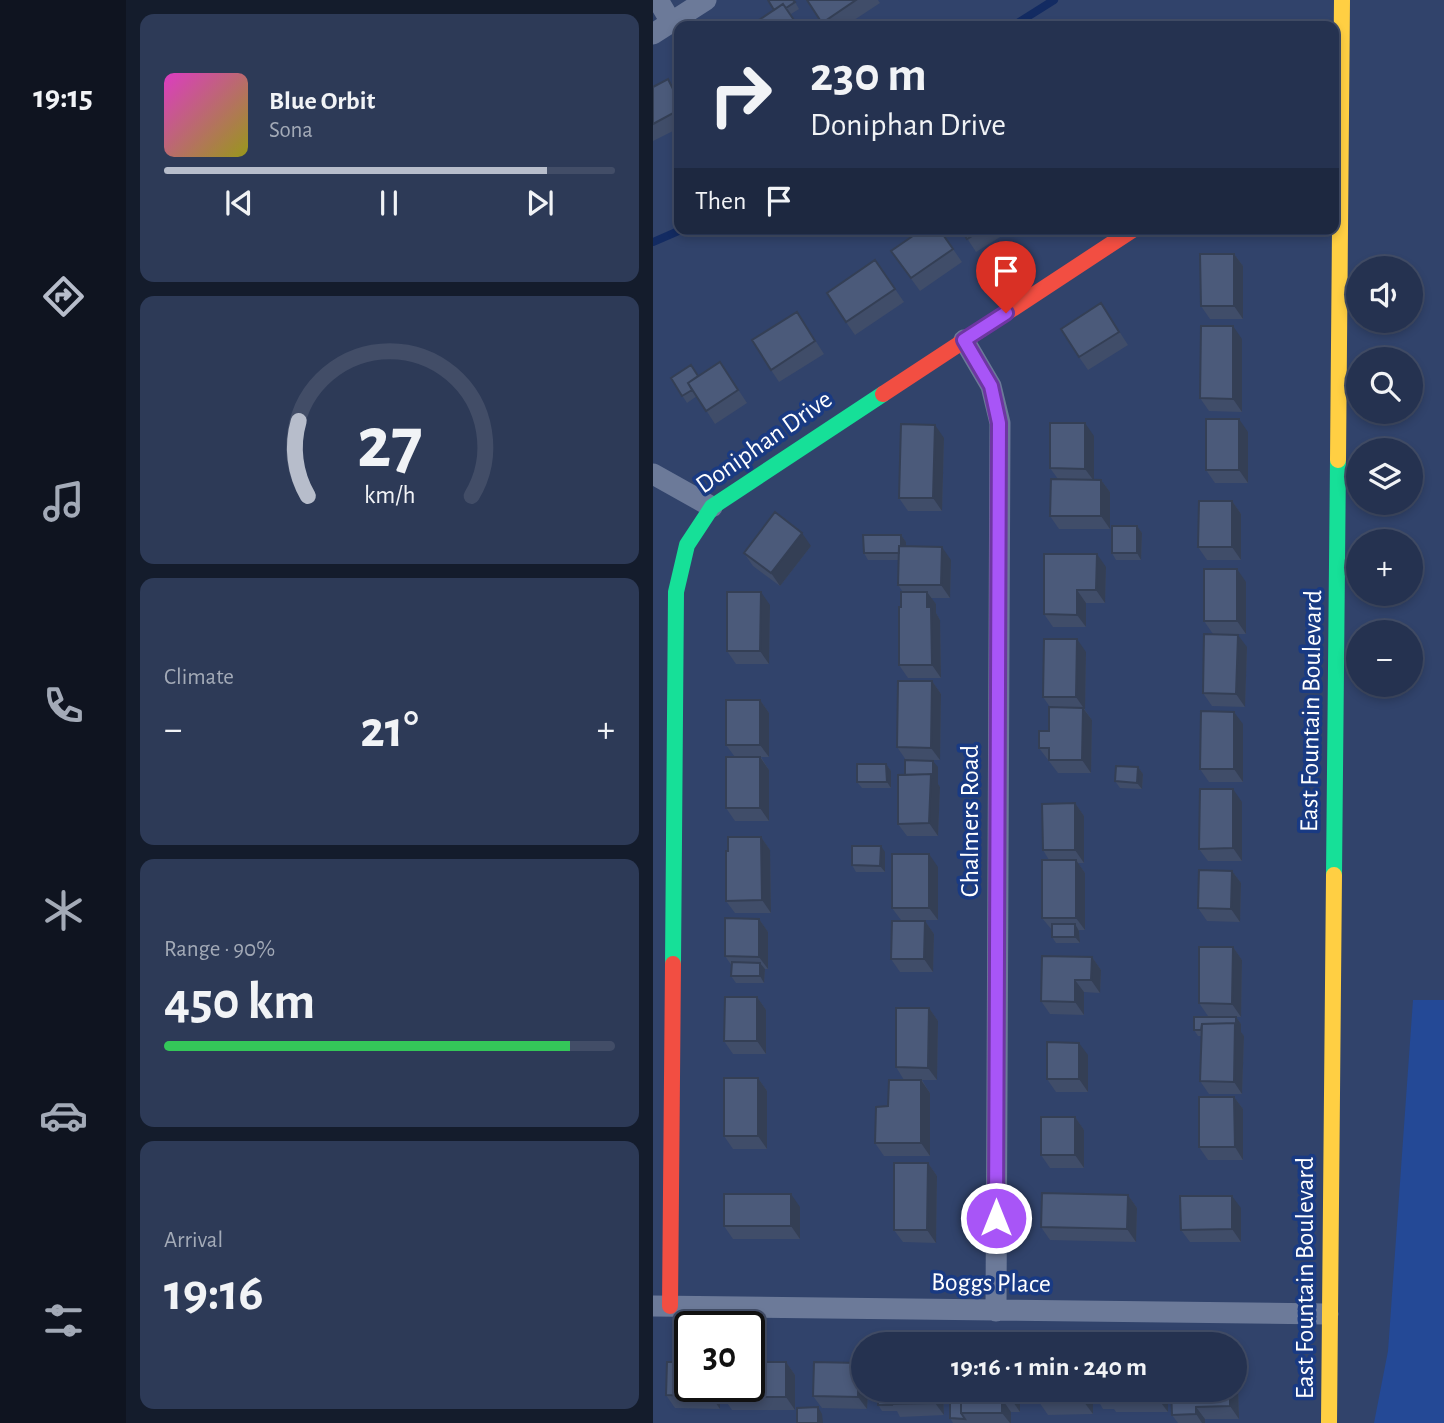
<!DOCTYPE html>
<meta charset="utf-8">
<style>
:root{--surface:#253250;--page:#2d3a57;--text:#f1f3f6;--muted:#a3aab7;--line:#424d67;--accent:#b7bdcb}
body{margin:0;font-family:"Alegreya Sans",sans-serif;background:var(--page);color:var(--text);height:100vh;display:flex;flex-direction:column;font-size:26px;white-space:nowrap}
*{box-sizing:border-box;margin:0}
p{font-size:23px;color:var(--muted)}
.icon{flex:none;width:38px;height:38px;fill:none;stroke:currentColor;stroke-width:2;stroke-linecap:round;stroke-linejoin:round}
.map{position:relative;flex:1;overflow:hidden}
.sheet{display:flex;flex-direction:column;gap:14px;padding:14px;background:#141c2c;width:527px}
.sheet>*{flex:none}
.top-card{position:absolute;left:21px;top:21px;width:665px;height:214px;border-radius:14px;box-shadow:0 4px 10px #0003,0 0 0 2px var(--line);background:#253250;color:var(--text);overflow:hidden}
.buttons{position:absolute;left:693px;top:256px;display:grid;gap:14px}
.buttons a{display:grid;place-items:center;width:77px;height:77px;border-radius:50%;background:var(--surface);box-shadow:0 4px 10px #0003,0 0 0 2px var(--line);font-size:35px}
.speed{position:absolute;left:21px;top:1311px;display:flex;gap:14px;font-size:35px;font-weight:700;text-align:center}
.speed>*{display:grid;place-content:center;width:91px;height:91px;border-radius:50%;background:var(--surface);box-shadow:0 4px 10px #0003,0 0 0 2px var(--line);line-height:1}
.speed .limit{border:4px solid #111;border-radius:10px;background:#fff;color:#111}
.pin{position:absolute;display:grid;place-items:center;width:60px;height:60px;color:#fff;margin:-72px -30px;border-radius:50% 50% 50% 0;rotate:-45deg;box-shadow:0 0 7px #0007}
.pin .icon{rotate:45deg}
.me{position:absolute;width:77px;margin:-38px;rotate:0deg;stroke-linejoin:round;filter:drop-shadow(0 0 5px #0008)}
.turn{display:flex;align-items:center;gap:24px;height:147px;padding:0 21px;font-size:32px}
.turn .icon{width:91px;height:91px;stroke-width:2.5}
.turn b{display:block;font-size:49px;line-height:60px}
.then{display:flex;align-items:center;height:66px;padding:0 21px;background:#0003;gap:14px;font-size:26px}
.big{font-size:52px;font-weight:700;line-height:1.1}
.sheet .widget{flex:1;display:flex;flex-direction:column;justify-content:center;gap:10px;min-width:0;padding:0 24px;border-radius:14px;background:var(--page)}
.sheet .dial{align-items:center;gap:0}
.dial svg{height:182px;overflow:visible;fill:none;stroke:var(--line);stroke-width:7;stroke-linecap:round;text-anchor:middle}
.dial text{fill:var(--text);stroke:none}
.song{display:flex;align-items:center;gap:21px}
.cover{width:84px;height:84px;border-radius:10px;background:linear-gradient(135deg,hsl(310 70% 55%),hsl(60 70% 35%))}
.played{height:7px;border-radius:4px;background:linear-gradient(90deg,var(--accent) 85%,var(--line) 85%)}
.keys{display:flex;justify-content:space-around;direction:ltr}
.heat{display:flex;justify-content:space-between;align-items:center;font-size:38px;direction:ltr}
.charge{height:10px;border-radius:5px;background:linear-gradient(90deg,#34c759 90%,var(--line) 0)}
.trip{position:absolute;left:198px;top:1332px;width:396px;height:70px;border-radius:35px;background:var(--surface);box-shadow:0 4px 10px #0003,0 0 0 2px var(--line);font-weight:700;line-height:70px;text-align:center}
main{display:flex;flex:1;min-height:0}
.dock{display:flex;flex-direction:column;width:126px;justify-content:space-around;align-items:center;background:#0f1420;color:var(--muted)}
.dock .icon{width:49px;height:49px}
.dock .current{color:var(--accent)}
.dock b{font-size:32px;color:var(--text)}
.map>svg:first-child{display:block}
.green{fill:#244996}
.lines{fill:none;stroke-linecap:round;stroke-linejoin:round}
.stream{stroke:#132b62;stroke-width:8}
.street{stroke:#6c7a99;stroke-width:21}
.fast{stroke:#16e098;stroke-width:16}
.slow{stroke:#ffcf43;stroke-width:16}
.jam{stroke:#f24e42;stroke-width:16}
.wall{fill:#404d69}
.shaded-wall{fill:#343f55}
.building{fill:#4b5a7a;stroke:#343f55;stroke-width:2}
.route-casing{stroke:#6d37a1;stroke-width:18}
.route{stroke:#a855f7;stroke-width:12}
.labels{text-anchor:middle;dominant-baseline:central;stroke-width:7;stroke-linejoin:round;paint-order:stroke}
.street-label{font-size:26px;fill:#fff;stroke:#193a83}
</style>
<main>
<nav class="dock">
<b>19:15</b>
<svg class="icon current" aria-label="directions" viewBox="0 0 24 24"><path d="M12 3l9 9-9 9-9-9zM9 14v-3h6M13 9l2 2-2 2"/></svg>
<svg class="icon" aria-label="music" viewBox="0 0 24 24"><path d="M9 18V5l10-2v13"/><circle cx="6" cy="18" r="3"/><circle cx="16" cy="16" r="3"/></svg>
<svg class="icon" aria-label="phone" viewBox="0 0 24 24"><path d="M5 4h4l2 5-3 2q2 4 5 5l2-3 5 2v4C11 20 4 13 5 4z"/></svg>
<svg class="icon" aria-label="climate" viewBox="0 0 24 24"><path d="M12 3v18M4 7l16 10M4 17L20 7"/></svg>
<svg class="icon" aria-label="car" viewBox="0 0 24 24"><path d="M5 17H2v-5l4-1 3-4h7l3 4 3 1v5h-3M9 17h6M6 11h13"/><circle cx="7" cy="17" r="2"/><circle cx="17" cy="17" r="2"/></svg>
<svg class="icon" aria-label="filters" viewBox="0 0 24 24"><path d="M4 7h16M4 17h16"/><circle cx="9" cy="7" r="2"/><circle cx="15" cy="17" r="2"/></svg>
</nav>
<section class="sheet">
<div class="widget">
<div class="song"><i class="cover"></i><div><b>Blue Orbit</b><p>Sona</p></div></div>
<div class="played"></div>
<div class="keys"><svg class="icon" aria-label="previous" viewBox="0 0 24 24"><path d="M18 5L8 12l10 7zM5 5v14"/></svg><svg class="icon" aria-label="pause" viewBox="0 0 24 24"><path d="M8 5v14M16 5v14"/></svg><svg class="icon" aria-label="next" viewBox="0 0 24 24"><path d="M6 5l10 7-10 7zM19 5v14"/></svg></div>
</div>
<div class="widget dial"><svg viewBox="0 0 100 80">
<path d="M14 69A42 42 0 1 1 86 69"/>
<path d="M14 69A42 42 0 0 1 10 36" stroke="#b7bdcb"/>
<text x="50" y="56" font-size="32" font-weight="700">27</text>
<text x="50" y="72" font-size="11">km/h</text>
</svg></div>
<div class="widget"><p>Climate</p>
<div class="heat"><a>−</a><b class="big">21°</b><a>+</a></div>
</div>
<div class="widget"><p>Range · 90%</p><b class="big">450 km</b><div class="charge"></div></div>
<div class="widget"><p>Arrival</p><b class="big">19:16</b></div>
</section>
<div class="map">
<svg width="792" height="1423" viewBox="0 0 792 1423">
<rect width="100%" height="100%" fill="#31436b"/>
<!-- green -->
<path class="green" d="M760,1000H791V1423H721L735,1351Z"/>
<g class="lines">
<!-- stream -->
<path class="stream" d="M360,26L401,0
M0,242L30,229"/>
<!-- street -->
<path class="street" d="M5,0L18,22
M0,34L53,0
M311,340L338,386L347,423L343,1311
M0,474L59,507
M0,1306L675,1314"/>
<!-- fast -->
<path class="fast" d="M681,875L685,460
M20,964L23,592L34,545L59,507L230,394"/>
<!-- slow -->
<path class="slow" d="M685,460L689,0
M676,1423L681,875"/>
<!-- jam -->
<path class="jam" d="M230,394L481,229
M17,1306L20,964"/>
</g>
<!-- wall -->
<path class="wall" d="M141,0L146,9L138,14L97,26Z
M154,0H225L227,3L192,26H171Z
M15,79L26,97V128L0,141V87Z
M286,229L309,262L267,291L238,251Z
M308,229H360L323,252Z
M581,254L590,266V319H557L548,306Z
M222,260L251,302L202,335L193,322Z
M448,303L475,345L435,370L426,357Z
M144,312L171,354L126,382L118,370Z
M589,339V412L556,411L547,398Z
M67,362L94,403L62,424L44,396L34,403L18,378L45,376Z
M595,432V483H562L553,470Z
M441,436V480H448L457,492V529H406L397,516L405,479L397,468Z
M291,438L289,511H255L246,498Z
M579,501L588,514V560H554L545,547Z
M484,526L489,533L488,560H463L459,553Z
M248,535L253,542V546L298,560L297,598H278L283,604V613L287,620L288,678H255L246,665L248,607L250,592L245,585L246,560H215L211,553Z
M158,546L127,586L100,566L91,553Z
M453,567L452,603H433V627H400L391,614Z
M593,582V634H560L551,621Z
M117,605L116,664H83L74,651Z
M594,647L592,707L559,706L550,693Z
M433,652L432,710L439,720L438,773H405L386,748L396,731L397,707L390,697Z
M279,681L288,694L287,760H253L244,747Z
M107,700L116,713V757H108L116,770V821H82L73,808L82,757L73,745Z
M590,724V782H556L547,769Z
M233,764L238,771V788H209L204,782Z
M285,767V784L287,787L285,836H254L245,824L252,775Z
M485,767L490,774L489,789L467,788L462,781Z
M589,802V861H555L546,849Z
M422,803L431,816V863H425L432,873V930H426L427,943H403L399,937V930L389,918L396,860L390,850Z
M108,837L117,850L118,913H82L73,901L75,851Z
M232,852V872H203L199,865Z
M285,867V920H248L239,908Z
M579,871L588,883L587,922L554,921L545,908Z
M106,919L115,932V969H112L111,983H83L78,976L79,966L72,956Z
M272,921L281,934L280,972H247L238,959Z
M580,947L589,960L588,1017L555,1016L546,1003Z
M439,957L448,970L447,993L431,992V1015L397,1014L388,1001Z
M104,997L113,1010V1054H80L71,1041Z
M276,1008L285,1021L284,1080H269L277,1093V1156H231L222,1143L235,1106L251,1080L243,1067Z
M583,1017L588,1024V1032L591,1036L589,1094H556L547,1081L548,1036H545L541,1030Z
M435,1055V1092H403L394,1079Z
M105,1078L114,1091V1149H80L71,1136Z
M581,1097L590,1109V1160H555L546,1147Z
M422,1117L431,1130V1168H397L388,1155Z
M275,1163L284,1176L283,1243L250,1242L241,1230Z
M475,1195L484,1208L483,1242L397,1240L388,1227Z
M147,1207V1239H80L71,1226Z
M588,1208V1242H537L528,1230Z
M133,1362L142,1375V1410H79L70,1397Z
M206,1363L210,1369V1390H215L214,1409L169,1408L160,1396Z
M581,1380L585,1386L586,1419H552V1423H525L519,1415L581,1390Z
M67,1386V1409L22,1408L13,1395Z
M225,1390H290L291,1415L247,1417L244,1411H229L225,1405Z
M297,1390H367V1412H358V1423H300L297,1418Z
M440,1390V1414L395,1415L386,1402Z
M446,1390H515V1412H463L461,1409H450L446,1402Z"/>
<!-- shaded-wall -->
<path class="shaded-wall" d="M15,79L26,97V101Z
M581,254L590,266V319L581,306Z
M580,326L589,339V412L580,399Z
M586,419L595,432V483L586,470Z
M432,423L441,436V481L432,469Z
M282,425L291,438L289,511L280,498Z
M448,480L457,492V529L448,516Z
M579,501L588,514V560L579,547Z
M484,526L489,533L488,560L484,553Z
M149,533L158,546L127,586L118,573Z
M248,535L253,542V560L248,553Z
M289,547L298,560L297,598L288,585Z
M444,554L453,567L452,603L443,590Z
M584,569L593,582V634L584,621Z
M424,590L433,603V627L424,615Z
M108,592L117,605L116,664L107,651Z
M274,592L283,604V613L287,620L288,678L279,665L274,607Z
M585,635L594,647L592,707L583,694Z
M424,639L433,652L432,710L423,697Z
M279,681L288,694L287,760L278,748Z
M107,700L116,713V757L107,745Z
M430,708L439,720L438,773L429,760Z
M581,712L590,724V782L581,769Z
M107,757L116,770V821L107,808Z
M280,761L285,767V784L287,787L285,836L276,823L278,774Z
M233,764L238,771V788L234,782Z
M485,767L490,774L489,789L484,783Z
M580,789L589,802V861L580,848Z
M422,803L431,816V863L422,850Z
M108,837L117,850L118,913L109,900Z
M228,846L232,852V872L227,866Z
M276,854L285,867V920L276,908Z
M423,860L432,873V930L423,918Z
M579,871L588,883L587,922L578,909Z
M106,919L115,932V969L106,957Z
M272,921L281,934L280,972L271,959Z
M422,924L426,931L427,943L422,937Z
M580,947L589,960L588,1017L579,1004Z
M439,957L448,970L447,993L438,980Z
M107,963L112,969L111,983L107,976Z
M422,980L431,992V1015L422,1002Z
M104,997L113,1010V1054L104,1041Z
M276,1008L285,1021L284,1080L275,1068Z
M583,1017L588,1024V1032L591,1036L589,1094L581,1082L582,1023Z
M426,1043L435,1055V1092L426,1079Z
M105,1078L114,1091V1149L105,1136Z
M268,1080L277,1093V1156L268,1143Z
M581,1097L590,1109V1160L582,1147Z
M422,1117L431,1130V1168L422,1155Z
M275,1163L284,1176L283,1243L274,1230Z
M138,1194L147,1207V1239L138,1226Z
M475,1195L484,1208L483,1242L474,1229Z
M579,1196L588,1208V1242L579,1229Z
M133,1362L142,1375V1410L133,1397Z
M206,1363L210,1369V1390H215L214,1409L205,1397Z
M581,1380L585,1386L586,1419L577,1406V1390H581Z
M58,1386H67V1409L58,1396Z
M282,1390H290L291,1415L282,1403Z
M358,1390H367V1412L358,1399Z
M431,1390H440V1414L431,1402Z
M506,1390H515V1412L506,1400Z
M349,1399L358,1412V1423H357L349,1413Z
M165,1407L169,1414L170,1423H165Z
M543,1407L552,1419V1423H549L543,1414Z"/>
<!-- building -->
<path class="building" d="M115,0H140L142,2L133,8L130,4L121,10Z
M154,0H203L169,23Z
M130,4L145,26H97Z
M15,79L26,101V110L0,124V87Z
M270,229H286L300,249L258,278L238,251Z
M308,229H330L314,239Z
M547,254H581V306H548Z
M222,260L242,289L193,322L174,293Z
M448,303L466,332L426,357L408,329Z
M144,312L162,341L118,370L99,340Z
M548,326H580V399L547,398Z
M67,362L85,390L53,411L35,383Z
M38,365L45,376L35,383L39,390L29,396L18,378Z
M553,419H586V470H553Z
M397,423H432V469L397,468Z
M248,424L282,425L280,498H246Z
M398,479L448,480V516H397Z
M546,501H579V547H545Z
M122,512L149,533L118,573L91,553Z
M459,526H484V553H459Z
M210,535H248V546H246V553H211Z
M246,546L289,547L288,585H245Z
M391,554H444L443,590H424V615L391,614Z
M551,569H584V621H551Z
M74,592H108L107,651H74Z
M248,592H274V607H278L279,665H246V607H248Z
M551,634L585,635L583,694L550,693Z
M391,639H424L423,697H390Z
M245,681H279L278,748L244,747Z
M73,700H107V745H73Z
M396,707L430,708L429,760H396V748H386V731H396Z
M548,711L581,712V769H547Z
M73,757H107V808H73Z
M252,760L280,761V778L278,774L252,775Z
M204,764H233L234,782H204Z
M463,766L485,767L484,783L462,781Z
M278,774L276,823L245,824V775Z
M547,789H580V848L546,849Z
M422,803V850H390L389,804Z
M75,837H108L109,900L73,901V851H75Z
M199,846H228L227,866L199,865Z
M239,854H276V908H239Z
M389,860H423V918H389Z
M546,870L579,871L578,909L545,908Z
M72,918L106,919V957L72,956Z
M239,921H272L271,959H238Z
M399,924H422V937H399Z
M546,947H580L579,1004L546,1003Z
M389,956L439,957L438,980H422V1002L388,1001Z
M79,962L107,963V976H78Z
M72,997H104V1041H71Z
M243,1008H276L275,1068L243,1067Z
M541,1017H583V1025L582,1023L549,1024L548,1030H541Z
M582,1023L581,1082L547,1081L549,1024Z
M394,1042L426,1043V1079H394Z
M71,1078H105V1136H71Z
M236,1080H268V1143H222L223,1107L235,1106Z
M546,1097H581L582,1147H546Z
M388,1117H422V1155H388Z
M241,1163H275L274,1230H241Z
M389,1193L475,1195L474,1229L388,1227Z
M71,1194H138V1226H71Z
M527,1196H579V1229L528,1230Z
M14,1362H37V1386H58V1396L13,1395Z
M96,1362H133V1397H70V1386H96Z
M161,1362L206,1363L205,1397L160,1396Z
M225,1390H238L239,1405H225Z
M238,1390H282V1403L238,1404Z
M297,1390H308V1413L312,1419L297,1418Z
M308,1390H358V1399H349V1413H308Z
M386,1390H431V1402H386Z
M446,1390H455V1399L457,1402H446Z
M455,1390H506V1400L455,1399Z
M518,1390H577V1406L543,1407V1414L519,1415Z
M165,1407V1423H144V1408Z"/>
<g class="lines">
<defs>
<path id="route" d="M343,1218L346,423L338,386L311,340L353,313"/>
</defs>
<!-- route casing -->
<use href="#route" class="route-casing"/>
<!-- route -->
<use href="#route" class="route"/>
</g>
<g class="labels">
<!-- street labels -->
<g class="street-label">
<text transform="translate(111 442) rotate(-35)">Doniphan Drive</text>
<text transform="translate(658 711) rotate(-89)">East Fountain Boulevard</text>
<text transform="translate(317 821) rotate(-90)">Chalmers Road</text>
<text transform="translate(652 1278) rotate(-90)">East Fountain Boulevard</text>
<text transform="translate(338 1283) rotate(1)">Boggs Place</text>
</g>
</g>
</svg>
<div class="buttons">
<a><svg class="icon" aria-label="sound" viewBox="0 0 24 24"><path d="M4 9h4l5-4v14l-5-4H4zM17 9q2 3 0 6"/></svg></a>
<a><svg class="icon" aria-label="search" viewBox="0 0 24 24"><circle cx="10" cy="10" r="6"/><path d="M15 15l6 6"/></svg></a>
<a><svg class="icon" aria-label="layers" viewBox="0 0 24 24"><path d="M12 4l9 5-9 5-9-5zM3 14l9 5 9-5"/></svg></a>
<a>+</a>
<a>−</a>
</div>
<div class="speed"><div class="limit">30</div></div>
<div class="pin" style="left:353px;top:313px;background:#d93025"><svg class="icon" aria-label="arrive" viewBox="0 0 24 24"><path d="M6 21V4h12l-3 4 3 4H6"/></svg></div>
<svg class="me" style="left:343px;top:1218px" viewBox="-20 -20 40 40"><circle r="17" fill="#a855f7" stroke="#fff" stroke-width="3"/><path d="M0-11L8 9 0 5-8 9z" fill="#fff"/></svg>
<div class="trip">19:16 · 1 min · 240 m</div>
<div class="top-card">
<div class="turn"><svg class="icon" aria-label="right" viewBox="0 0 24 24"><path d="M7 20v-9h11M14 6l5 5-5 5"/></svg><div><b>230 m</b>Doniphan Drive</div></div>
<div class="then">Then<svg class="icon" aria-label="arrive" viewBox="0 0 24 24"><path d="M6 21V4h12l-3 4 3 4H6"/></svg></div>
</div>
</div>
</main>
